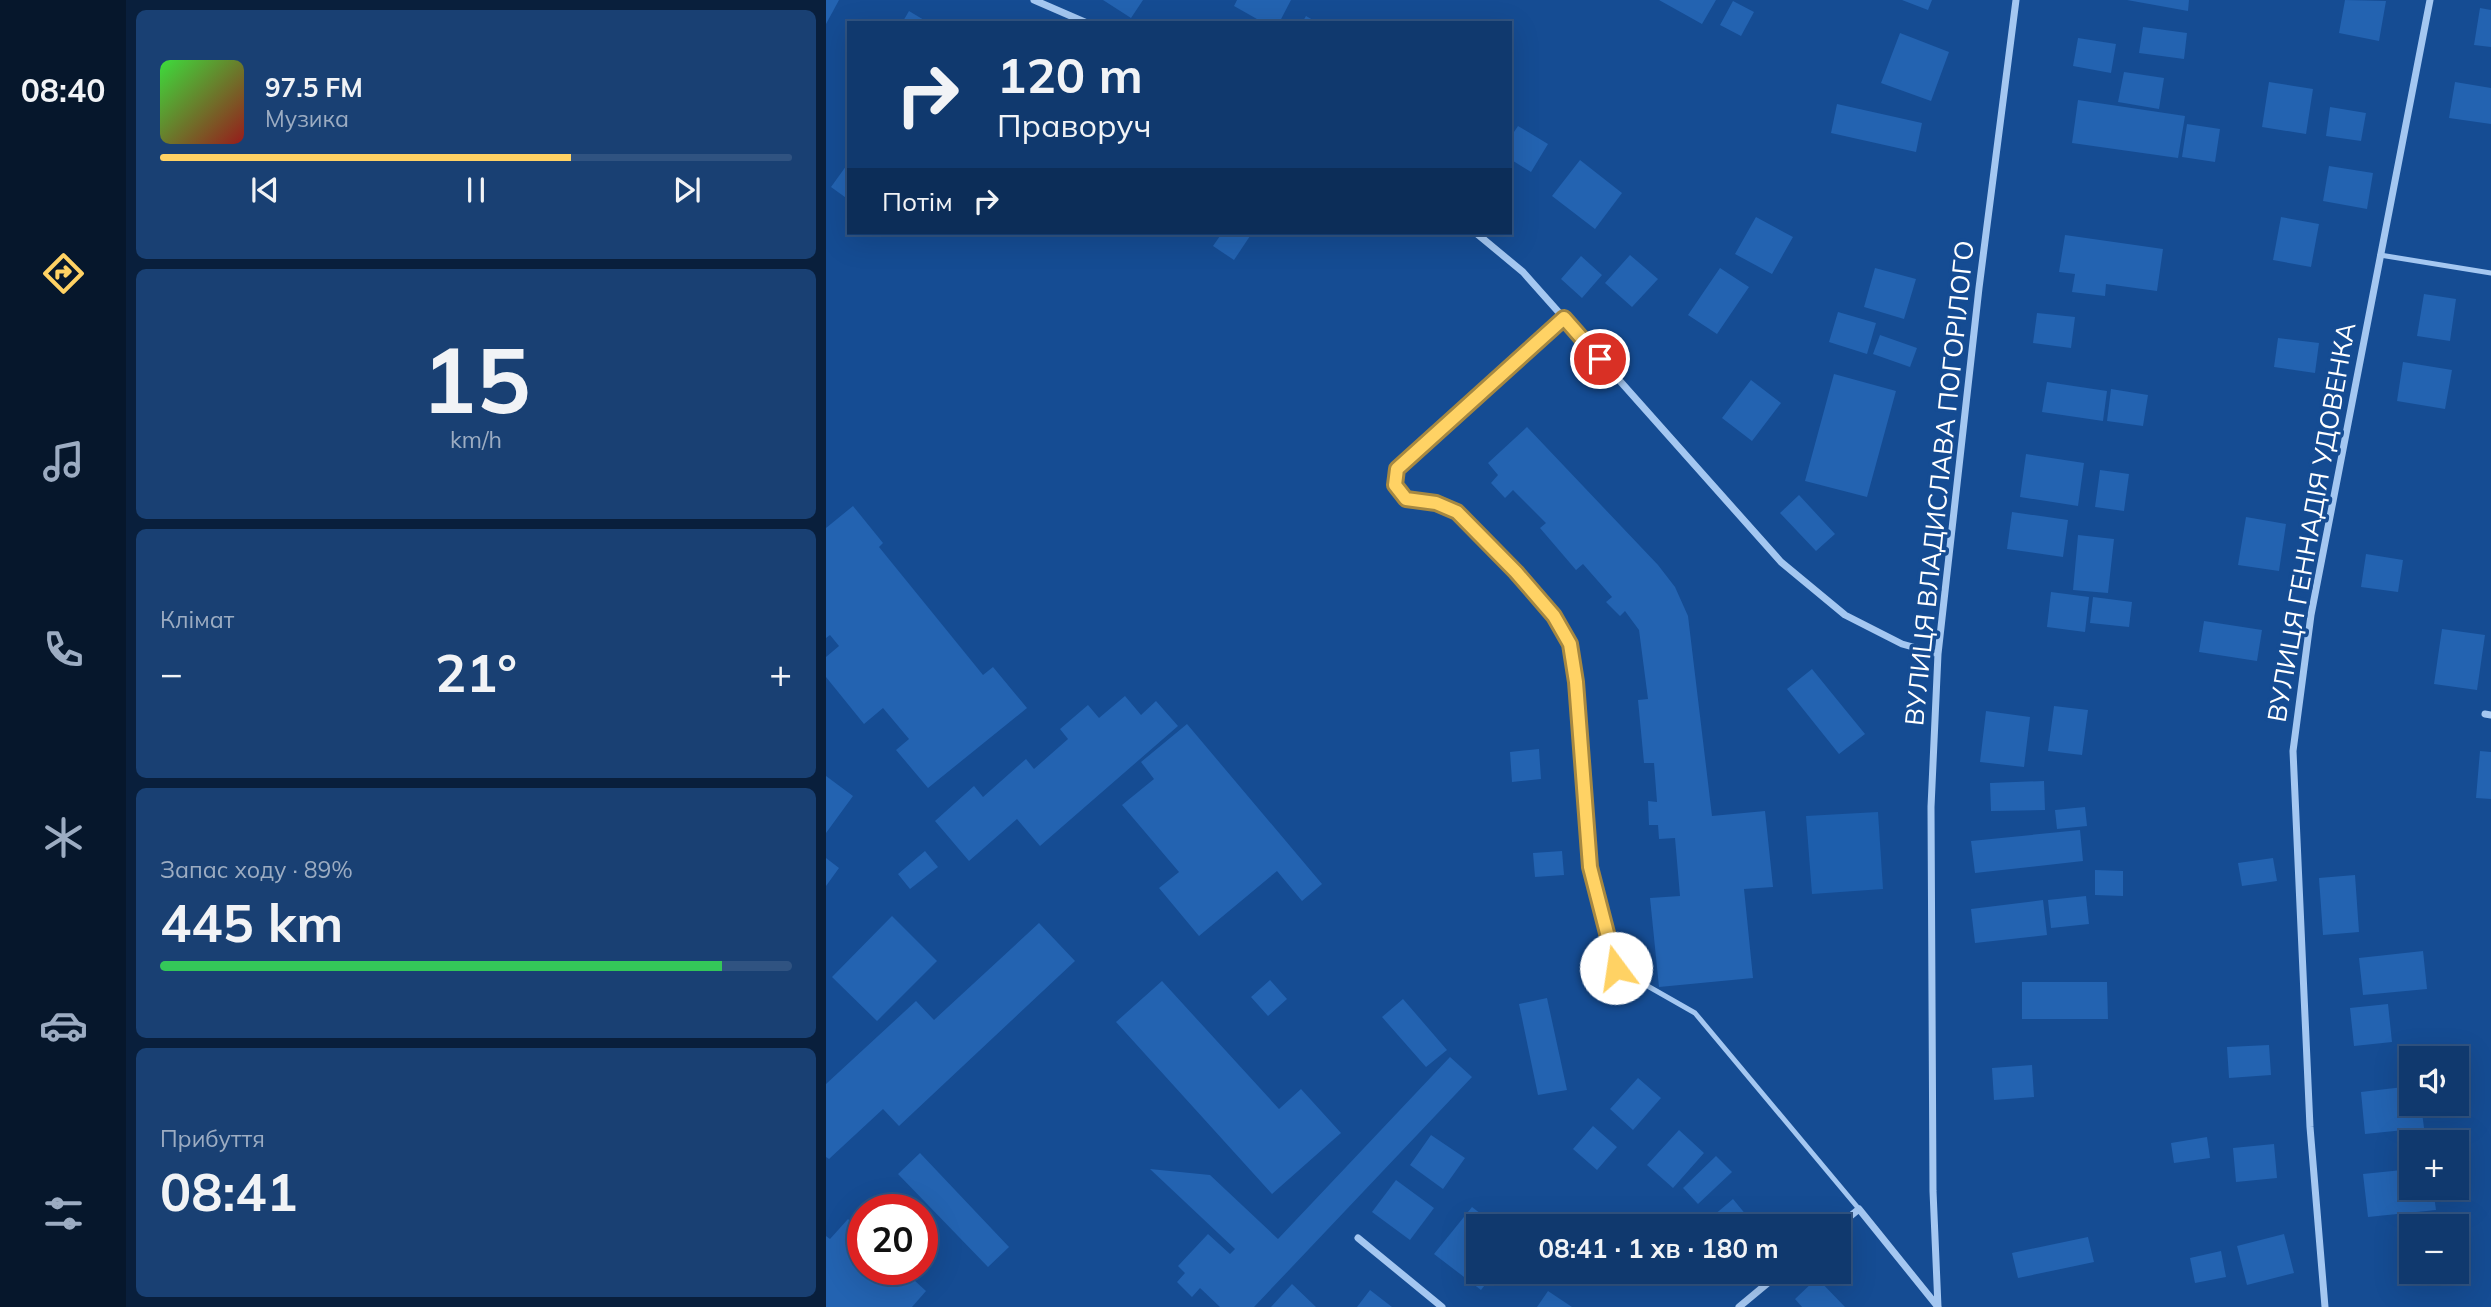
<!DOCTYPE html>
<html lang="uk">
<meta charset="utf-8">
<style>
:root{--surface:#10396e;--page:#194073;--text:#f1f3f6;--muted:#9cacc2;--line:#305381;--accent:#ffd264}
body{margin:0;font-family:Mulish,sans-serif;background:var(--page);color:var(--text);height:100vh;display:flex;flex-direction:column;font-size:26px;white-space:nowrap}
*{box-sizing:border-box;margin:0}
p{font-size:23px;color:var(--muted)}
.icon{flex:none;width:38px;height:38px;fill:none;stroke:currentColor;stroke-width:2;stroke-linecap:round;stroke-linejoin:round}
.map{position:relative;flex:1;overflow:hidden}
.sheet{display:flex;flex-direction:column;gap:10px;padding:10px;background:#091f3c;width:700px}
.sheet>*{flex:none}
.top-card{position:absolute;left:21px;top:21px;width:665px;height:214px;border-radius:0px;box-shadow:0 7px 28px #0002,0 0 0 2px var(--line);background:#10396e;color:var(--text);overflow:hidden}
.controls{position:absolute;left:1573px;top:1046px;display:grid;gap:14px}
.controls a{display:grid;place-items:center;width:70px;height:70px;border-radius:0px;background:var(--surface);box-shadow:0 7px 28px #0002,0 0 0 2px var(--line);font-size:35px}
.speed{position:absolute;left:21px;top:1194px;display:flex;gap:14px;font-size:35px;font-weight:700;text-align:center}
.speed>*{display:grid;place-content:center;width:91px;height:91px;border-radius:50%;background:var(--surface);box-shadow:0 7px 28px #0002,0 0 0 2px var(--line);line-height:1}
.speed .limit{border:10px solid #d22;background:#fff;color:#111}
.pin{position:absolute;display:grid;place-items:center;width:60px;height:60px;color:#fff;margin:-30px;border:4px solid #fff;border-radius:50%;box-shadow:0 2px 7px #0007}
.me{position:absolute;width:77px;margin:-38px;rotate:346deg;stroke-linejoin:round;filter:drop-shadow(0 0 5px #0008)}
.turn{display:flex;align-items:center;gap:24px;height:147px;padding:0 35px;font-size:32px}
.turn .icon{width:91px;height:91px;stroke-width:2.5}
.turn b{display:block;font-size:49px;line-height:60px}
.then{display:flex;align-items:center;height:66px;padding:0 35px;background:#0003;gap:14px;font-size:26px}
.big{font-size:52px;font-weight:700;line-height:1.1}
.sheet .widget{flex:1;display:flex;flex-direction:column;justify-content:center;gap:10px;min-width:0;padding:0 24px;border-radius:10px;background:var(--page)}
.sheet .dial{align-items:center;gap:0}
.dial b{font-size:91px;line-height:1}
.song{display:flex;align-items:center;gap:21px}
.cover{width:84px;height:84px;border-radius:10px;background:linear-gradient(135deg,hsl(120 70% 55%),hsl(0 70% 35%))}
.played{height:7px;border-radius:4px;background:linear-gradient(90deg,var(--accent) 65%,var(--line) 65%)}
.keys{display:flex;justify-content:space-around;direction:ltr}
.heat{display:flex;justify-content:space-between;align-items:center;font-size:38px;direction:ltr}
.charge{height:10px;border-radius:5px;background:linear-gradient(90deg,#34c759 89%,var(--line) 0)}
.trip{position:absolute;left:640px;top:1214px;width:385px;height:70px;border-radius:0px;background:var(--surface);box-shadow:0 7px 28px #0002,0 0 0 2px var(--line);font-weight:700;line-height:70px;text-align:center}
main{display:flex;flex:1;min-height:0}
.tabs{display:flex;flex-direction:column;width:126px;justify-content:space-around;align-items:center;background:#06172c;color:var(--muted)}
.tabs .icon{width:49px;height:49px}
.tabs .on{color:var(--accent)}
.tabs b{font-size:32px;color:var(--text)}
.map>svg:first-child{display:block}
.green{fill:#1d5eac}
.building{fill:#2363b1}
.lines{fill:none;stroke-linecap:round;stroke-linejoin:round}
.lane{stroke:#a4c7f1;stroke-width:5}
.street{stroke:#a4c7f1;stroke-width:7}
.route-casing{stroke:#a68841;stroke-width:18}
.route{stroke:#ffd264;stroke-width:12}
.labels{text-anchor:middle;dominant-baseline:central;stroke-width:7;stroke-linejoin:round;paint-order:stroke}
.street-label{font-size:26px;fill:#fff;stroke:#154c93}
</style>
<main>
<nav class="tabs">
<b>08:40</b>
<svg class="icon on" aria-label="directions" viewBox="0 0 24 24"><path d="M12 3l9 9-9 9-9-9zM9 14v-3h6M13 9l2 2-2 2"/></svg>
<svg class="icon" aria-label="music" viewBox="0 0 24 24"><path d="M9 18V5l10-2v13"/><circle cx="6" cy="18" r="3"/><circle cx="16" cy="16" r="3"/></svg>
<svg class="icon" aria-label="phone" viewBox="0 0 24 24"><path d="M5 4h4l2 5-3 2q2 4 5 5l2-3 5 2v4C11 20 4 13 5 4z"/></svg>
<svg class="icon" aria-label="climate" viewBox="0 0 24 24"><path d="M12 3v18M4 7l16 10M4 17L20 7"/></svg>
<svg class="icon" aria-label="car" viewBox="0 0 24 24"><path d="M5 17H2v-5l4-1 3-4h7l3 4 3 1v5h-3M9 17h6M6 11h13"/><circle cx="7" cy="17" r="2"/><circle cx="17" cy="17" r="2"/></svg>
<svg class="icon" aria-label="filters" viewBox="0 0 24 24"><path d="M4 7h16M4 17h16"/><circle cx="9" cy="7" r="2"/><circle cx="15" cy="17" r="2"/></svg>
</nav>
<section class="sheet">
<div class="widget">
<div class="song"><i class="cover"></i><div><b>97.5 FM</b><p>Музика</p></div></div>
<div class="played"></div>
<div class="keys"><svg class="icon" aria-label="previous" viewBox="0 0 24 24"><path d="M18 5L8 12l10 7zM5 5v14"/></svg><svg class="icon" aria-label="pause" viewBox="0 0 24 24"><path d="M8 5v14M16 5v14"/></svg><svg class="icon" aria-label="next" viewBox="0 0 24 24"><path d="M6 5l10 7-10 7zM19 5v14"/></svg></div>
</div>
<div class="widget dial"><b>15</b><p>km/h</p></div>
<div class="widget"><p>Клімат</p>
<div class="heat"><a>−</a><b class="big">21°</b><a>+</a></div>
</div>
<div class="widget"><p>Запас ходу · 89%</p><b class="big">445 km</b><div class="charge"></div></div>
<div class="widget"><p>Прибуття</p><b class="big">08:41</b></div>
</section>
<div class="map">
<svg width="1665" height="1307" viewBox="0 0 1665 1307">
<rect width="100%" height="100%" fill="#154c93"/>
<!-- green -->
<path class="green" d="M1052,812L1057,889L986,894L980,816Z"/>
<!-- building -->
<path class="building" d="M0,0H13L0,24Z
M277,0H317L305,18Z
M411,0H465L453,23H438L408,6Z
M833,0H890L876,24Z
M1076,0H1106L1102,10Z
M1301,0H1363L1362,11Z
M1519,0L1560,1L1553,41L1513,33Z
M907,1L928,12L915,36L894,25Z
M1654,8L1665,10V47L1648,45Z
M83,11L103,23H76Z
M480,16L492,23H476Z
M1317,27L1361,33L1358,59L1313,53Z
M1074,33L1123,52L1105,101L1055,83Z
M1252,38L1290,44L1285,73L1247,66Z
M1298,72L1338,78L1333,109L1292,102Z
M1443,82L1487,89L1480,134L1436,127Z
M1629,82L1665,88V124L1623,118Z
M1252,100L1359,116L1352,158L1246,143Z
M1011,104L1096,123L1090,152L1005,133Z
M1504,107L1540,113L1535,141L1500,136Z
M1361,124L1394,129L1389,162L1356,157Z
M692,126L722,144L705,172L684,159V138Z
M754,160L796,193L769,229L726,196Z
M23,162V200L5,187Z
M1503,166L1547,173L1541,209L1497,201Z
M930,217L967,237L946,274L909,254Z
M1455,217L1493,224L1485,267L1447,260Z
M396,233H426L408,260L387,246Z
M1239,235L1337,249L1331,291L1280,284L1279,296L1246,292L1249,274L1233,272Z
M804,255L832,279L806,307L779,283Z
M755,256L776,275L756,298L735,279Z
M894,268L923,287L891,334L862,315Z
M1049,268L1090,279L1078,319L1038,307Z
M1598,294L1630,299L1624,341L1591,336Z
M1012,312L1050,323L1041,354L1003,342Z
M1211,313L1249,317L1245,348L1207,343Z
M1054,335L1091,348L1084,367L1047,354Z
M1452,338L1493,343L1489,373L1448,367Z
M1577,362L1626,370L1619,409L1571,401Z
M1008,374L1070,391L1041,497L979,481Z
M925,380L955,403L926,441L896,418Z
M1221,382L1281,391L1277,421L1216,412Z
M1285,389L1322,395L1317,426L1281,421Z
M701,427L832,565L849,587L862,616L886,816L939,811L947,887L918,889L927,978L833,987L824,898L854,896L849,838L833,839L832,825H823L822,801L831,802L828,763H818L812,700L822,699L813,630L799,611L794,616L780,602L786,597L757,564L750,570L714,528L720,523L687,490L679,498L665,483L672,475L662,463Z
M1200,454L1258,463L1252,506L1194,497Z
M1274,470L1303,474L1298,511L1269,507Z
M973,495L1009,534L990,551L954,513Z
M27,506L57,543L53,547L157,675L167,667L201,708L102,788L70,750L83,739L57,708L38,724L0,677V657L13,646L4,635L0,638V528Z
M1186,512L1242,520L1237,557L1181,549Z
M1420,517L1460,524L1453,571L1412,565Z
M1252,535L1288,539L1282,593L1247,590Z
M1540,554L1577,560L1572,592L1535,587Z
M1225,592L1263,597L1259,632L1221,627Z
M1267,597L1306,602L1303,627L1264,623Z
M1378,621L1436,630L1431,661L1373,652Z
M1616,629L1659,635L1651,690L1608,684Z
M986,669L1039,734L1013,754L961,689Z
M299,696L315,715L330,701L352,726L214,846L191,819L143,861L109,821L148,786L157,797L200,759L208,769L242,739L234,729L262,705L273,718Z
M1228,706L1262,710L1256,755L1222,751Z
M1160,711L1204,717L1198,767L1154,762Z
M361,724L496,884L476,901L451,871L373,936L333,888L353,872L296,805L328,779L315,762Z
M713,749L715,779L686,782L684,752Z
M1654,751L1665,752V799L1650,798Z
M0,776L27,796L0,833Z
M1218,781L1219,810L1165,811L1164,783Z
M1259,807L1261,826L1231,829L1229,810Z
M1254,830L1257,861L1149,873L1145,841Z
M99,851L112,867L84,889L72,874Z
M736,851L738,875L709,877L707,853Z
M0,858L13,868L0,886Z
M1447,858L1451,881L1416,886L1412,863Z
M1269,870L1297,871V896L1269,895Z
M1529,875L1533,932L1497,935L1493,878Z
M1260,896L1263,924L1225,928L1222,900Z
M1217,900L1221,935L1149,943L1145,909Z
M66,916L111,961L51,1021L6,977Z
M213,923L249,961L73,1126L57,1109L3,1159L0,1157V1084L90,1001L108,1020Z
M1597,951L1601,989L1537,995L1533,958Z
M444,980L461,999L442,1016L425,997Z
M336,981L453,1109L475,1089L515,1133L446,1194L290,1022Z
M1196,982H1281L1282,1019H1196Z
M721,998L741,1090L712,1095L693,1004Z
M577,999L621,1050L600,1067L556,1017Z
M1562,1004L1566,1042L1528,1046L1524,1008Z
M1443,1045L1445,1075L1403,1078L1401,1047Z
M624,1057L646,1077L428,1307H394L374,1288L366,1297L351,1282L359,1273L352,1266L382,1234L404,1254L409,1249L324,1169L384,1175L452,1239Z
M1206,1065L1208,1097L1168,1100L1166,1068Z
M812,1078L835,1098L807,1130L784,1109Z
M1586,1086V1104H1595L1598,1128L1539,1134L1535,1092Z
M767,1126L791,1147L771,1170L747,1149Z
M853,1130L878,1153L847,1188L821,1165Z
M605,1135L639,1158L617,1189L584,1165Z
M1381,1137L1384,1158L1348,1163L1345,1143Z
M1448,1144L1451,1178L1410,1182L1407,1148Z
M94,1153L183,1247L162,1267L72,1174Z
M890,1156L906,1172L872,1204L857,1188Z
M1586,1169V1188H1607L1610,1210L1542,1217L1537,1174Z
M570,1180L608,1208L584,1240L546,1212Z
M907,1199L930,1227H874Z
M646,1207L672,1227H653V1272H669L655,1290L608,1254Z
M22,1219L37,1233V1269H76L100,1291L86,1307H0V1236L4,1239Z
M1458,1234L1468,1273L1421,1285L1411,1246Z
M1262,1237L1268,1262L1192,1278L1186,1253Z
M1395,1251L1400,1277L1369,1283L1364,1258Z
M991,1278L1019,1307H976L969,1299Z
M466,1284L490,1307H445Z
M544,1290L566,1307H531Z
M722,1291L746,1307H711Z"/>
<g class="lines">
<!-- lane -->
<path class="lane" d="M1554,255L1665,273
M738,318L571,469L569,485L580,499L610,503L631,512L690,572L728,616L744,644L750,682L764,867L790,968L869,1013L1033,1209"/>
<!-- street -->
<path class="street" d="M208,0L261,23
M650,233L697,272L955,562L1019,615L1076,644L1112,654
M1659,714L1665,715
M1011,1227L1033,1209L1112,1307
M532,1238L616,1307
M913,1307L955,1272
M1112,1307L1107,1191L1105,807L1112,654L1153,288L1190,0
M1499,1307L1484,1127L1467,751L1485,615L1604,0"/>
</g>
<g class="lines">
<defs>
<path id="route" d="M774,359L738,318L571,469L569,485L580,499L610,503L631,512L690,572L728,616L744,644L750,682L764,867L790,968"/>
</defs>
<!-- route casing -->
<use href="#route" class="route-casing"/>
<!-- route -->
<use href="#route" class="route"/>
</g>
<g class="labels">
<!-- street labels -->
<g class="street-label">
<text transform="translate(1113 483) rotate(-84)">ВУЛИЦЯ ВЛАДИСЛАВА ПОГОРІЛОГО</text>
<text transform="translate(1485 522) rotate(-80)">ВУЛИЦЯ ГЕННАДІЯ УДОВЕНКА</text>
</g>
</g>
</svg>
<div class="controls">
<a><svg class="icon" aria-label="sound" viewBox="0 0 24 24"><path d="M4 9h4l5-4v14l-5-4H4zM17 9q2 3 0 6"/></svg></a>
<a>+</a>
<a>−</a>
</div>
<div class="speed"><div class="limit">20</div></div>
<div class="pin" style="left:774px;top:359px;background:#d93025"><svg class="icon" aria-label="arrive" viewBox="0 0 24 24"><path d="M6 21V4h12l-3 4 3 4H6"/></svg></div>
<svg class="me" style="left:790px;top:968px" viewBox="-20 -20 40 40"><circle r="19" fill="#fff"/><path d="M0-13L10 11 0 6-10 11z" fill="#ffd264"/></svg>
<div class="trip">08:41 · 1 хв · 180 m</div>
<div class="top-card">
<div class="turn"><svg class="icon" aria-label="right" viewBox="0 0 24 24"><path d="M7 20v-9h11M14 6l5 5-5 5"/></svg><div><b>120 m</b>Праворуч</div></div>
<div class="then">Потім<svg class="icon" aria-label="right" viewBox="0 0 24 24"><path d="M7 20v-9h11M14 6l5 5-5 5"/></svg></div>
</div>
</div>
</main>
